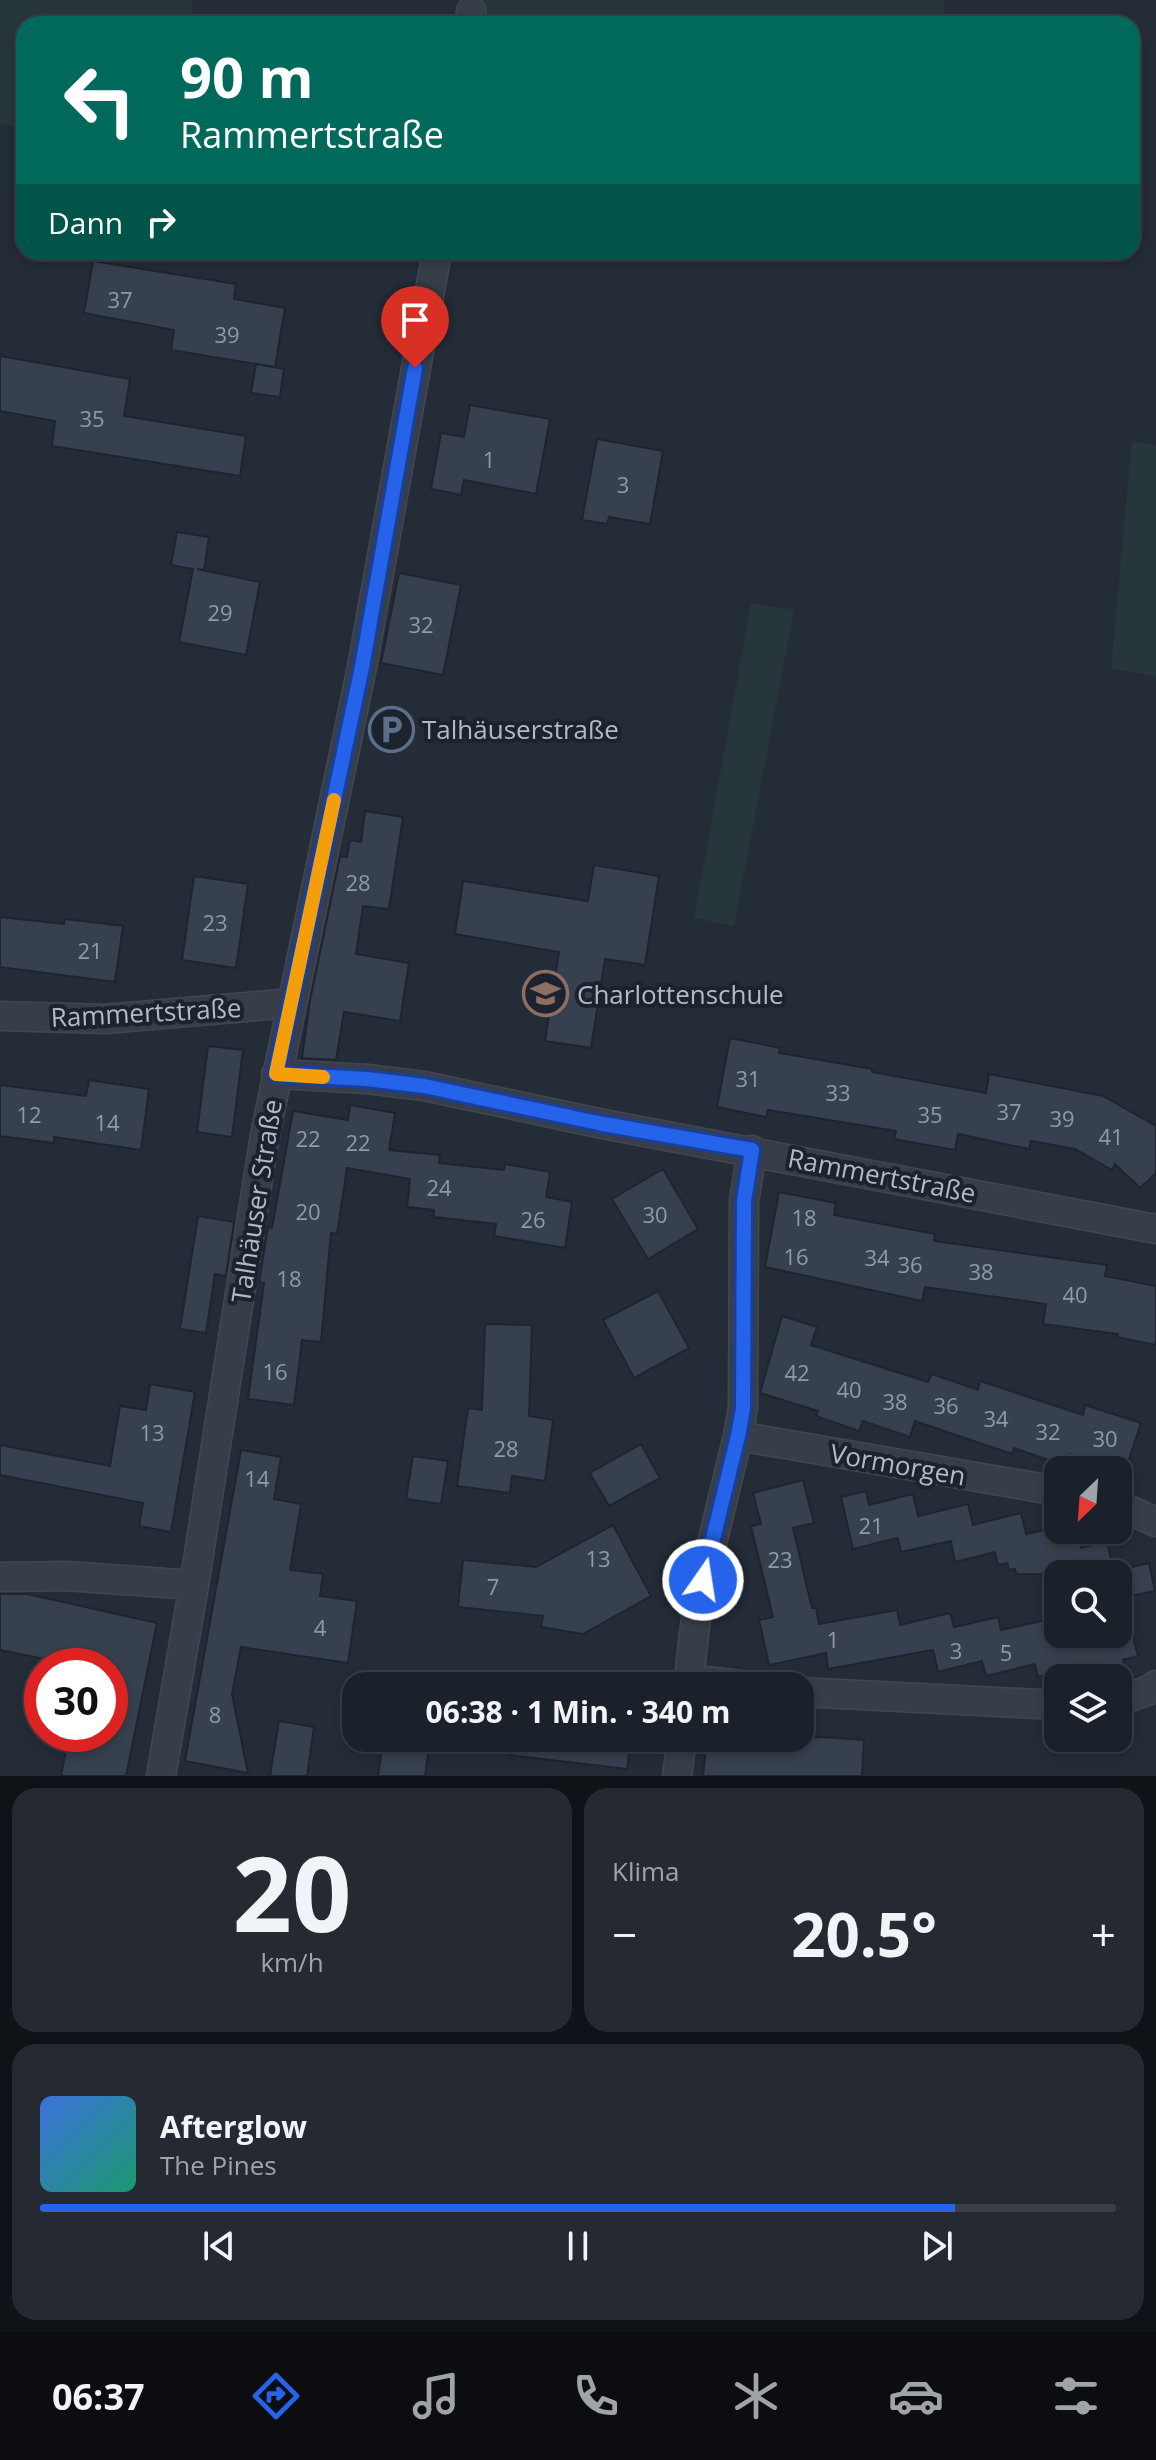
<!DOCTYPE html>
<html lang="de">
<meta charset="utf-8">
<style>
:root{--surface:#1b212a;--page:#242932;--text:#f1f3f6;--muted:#a0a3a8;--line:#393e47;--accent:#2563eb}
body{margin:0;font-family:"Open Sans",sans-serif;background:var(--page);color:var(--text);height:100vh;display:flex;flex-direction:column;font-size:30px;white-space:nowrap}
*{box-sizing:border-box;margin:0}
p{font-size:26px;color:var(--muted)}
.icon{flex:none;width:44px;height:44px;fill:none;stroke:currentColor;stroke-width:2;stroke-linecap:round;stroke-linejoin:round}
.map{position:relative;height:1776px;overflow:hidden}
.sheet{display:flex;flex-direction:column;gap:12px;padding:12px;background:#0f1217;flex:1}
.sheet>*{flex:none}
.guide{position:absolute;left:16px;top:16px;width:1124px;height:244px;border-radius:24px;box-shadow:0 4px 12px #0003,0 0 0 2px var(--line);background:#00695c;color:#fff;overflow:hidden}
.needle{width:52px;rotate:205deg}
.controls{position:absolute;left:1044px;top:1456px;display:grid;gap:16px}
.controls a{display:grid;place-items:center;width:88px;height:88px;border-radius:16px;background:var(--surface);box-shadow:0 4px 12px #0003,0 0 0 2px var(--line);font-size:40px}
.speed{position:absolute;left:24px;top:1648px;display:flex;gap:16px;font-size:40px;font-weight:700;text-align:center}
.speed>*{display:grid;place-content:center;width:104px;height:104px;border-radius:50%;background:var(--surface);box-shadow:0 4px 12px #0003,0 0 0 2px var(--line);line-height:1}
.speed .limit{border:12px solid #d22;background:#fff;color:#111}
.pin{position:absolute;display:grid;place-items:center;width:68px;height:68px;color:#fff;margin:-82px -34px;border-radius:50% 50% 50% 0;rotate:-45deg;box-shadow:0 0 8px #0007}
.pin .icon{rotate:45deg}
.me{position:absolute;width:88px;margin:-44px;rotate:13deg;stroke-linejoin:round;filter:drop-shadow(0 0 6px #0008)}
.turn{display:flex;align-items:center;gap:28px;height:168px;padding:0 32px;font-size:36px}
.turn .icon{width:104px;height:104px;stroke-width:2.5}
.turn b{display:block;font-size:56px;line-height:68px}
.then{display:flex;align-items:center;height:76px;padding:0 32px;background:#0003;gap:16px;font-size:30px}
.big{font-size:60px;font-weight:700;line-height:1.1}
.sheet .tile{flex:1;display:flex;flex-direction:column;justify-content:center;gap:12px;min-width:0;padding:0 28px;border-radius:24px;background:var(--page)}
.sheet .dial{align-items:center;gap:0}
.dial b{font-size:104px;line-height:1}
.song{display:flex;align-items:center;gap:24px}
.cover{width:96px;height:96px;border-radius:12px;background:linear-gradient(135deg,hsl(220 70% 55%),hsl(160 70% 35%))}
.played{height:8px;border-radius:4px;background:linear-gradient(90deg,var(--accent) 85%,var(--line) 85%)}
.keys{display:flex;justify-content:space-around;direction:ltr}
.heat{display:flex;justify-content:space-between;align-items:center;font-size:44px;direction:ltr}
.sheet .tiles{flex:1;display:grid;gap:12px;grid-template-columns:1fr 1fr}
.tile:last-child{grid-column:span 2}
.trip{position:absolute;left:342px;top:1672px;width:472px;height:80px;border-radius:24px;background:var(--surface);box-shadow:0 4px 12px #0003,0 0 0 2px var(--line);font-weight:700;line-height:80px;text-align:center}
.tabs{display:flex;height:128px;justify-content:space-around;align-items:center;background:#0b0d11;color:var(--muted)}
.tabs .icon{width:56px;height:56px}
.tabs .selected{color:var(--accent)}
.tabs b{font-size:36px;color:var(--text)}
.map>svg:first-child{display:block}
.green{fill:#26363a}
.building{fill:#37404f;stroke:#1f2530;stroke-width:2}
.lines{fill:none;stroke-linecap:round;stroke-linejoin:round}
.street-casing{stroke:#414752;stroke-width:31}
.street{stroke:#383e49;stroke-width:28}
.route-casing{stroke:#184099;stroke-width:20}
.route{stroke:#2563eb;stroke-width:14}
.slow{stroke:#f59e0b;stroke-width:14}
.labels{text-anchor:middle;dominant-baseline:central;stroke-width:8;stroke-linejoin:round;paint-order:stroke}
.number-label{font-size:22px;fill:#9299a6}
.poi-label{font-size:26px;fill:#b3b9c5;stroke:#1d232e;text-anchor:start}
.street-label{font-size:26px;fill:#b3b9c5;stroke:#1d232e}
</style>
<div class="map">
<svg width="1156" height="1776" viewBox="0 0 1156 1776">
<rect width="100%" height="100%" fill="#242c38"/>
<!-- green -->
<path class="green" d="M0,0H193L189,24H24V128L0,124Z
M470,0H945L942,24H516L471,11Z
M1132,441L1156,445V677L1111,668Z
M751,603L794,610L734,926L694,918Z"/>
<!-- building -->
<path class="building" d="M93,261L236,284L234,299L285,308L275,367L171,350L174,330L84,313Z
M0,356L130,379L124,416L246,436L240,476L52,446L55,421L0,411Z
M256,364L284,369L280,397L251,393Z
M470,405L550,419L536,494L464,480L461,495L431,489L441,433L464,437Z
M597,439L663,451L650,524L609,517L607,524L582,520Z
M177,532L209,537L204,570L197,569L260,582L246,655L179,642L193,569L171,565Z
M399,573L461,585L443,675L381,663Z
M365,811L403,817L389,909L363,906L356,954L409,963L400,1021L344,1012L336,1060L302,1058L310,1000L340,856L347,857L350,840L361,842Z
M594,865L659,876L645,965L605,959L591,1048L545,1041L559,952L455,934L463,881L588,901Z
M194,876L248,884L236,968L182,960Z
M0,917L64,924L65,919L123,926L115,982L0,967Z
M730,1038L780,1048L779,1053L872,1069V1072L986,1093L989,1074L1103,1096L1156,1126V1173L1140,1188L1115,1164L1112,1170L1075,1149L1031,1141L1029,1149L958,1134L955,1150L894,1139L896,1131L768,1110L766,1117L717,1107Z
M208,1046L243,1050L232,1137L197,1132Z
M89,1080L149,1089L141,1150L54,1137V1143L0,1136V1085L86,1096Z
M350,1105L395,1113L389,1150L440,1155L439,1163L504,1170L505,1164L550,1172L546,1197L572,1202L565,1248L494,1236L496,1224L434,1217V1210L407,1207L410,1179L347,1168L337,1234L331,1233L321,1342L302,1340L294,1405L248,1399L264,1283L259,1282L268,1227L272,1228L293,1111L348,1120Z
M663,1169L698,1229L648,1259L612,1199Z
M779,1192L836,1203L834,1215L935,1234L934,1241L1107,1265L1105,1276L1156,1286V1345L1117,1337L1118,1334L1043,1324L1046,1304L925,1287L922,1301L765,1267Z
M198,1216L234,1222L226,1276L215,1274L206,1333L180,1329Z
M658,1291L689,1348L634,1378L603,1320Z
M782,1316L817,1327L811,1345L928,1382L932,1374L978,1390L980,1381L1083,1415L1085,1405L1141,1423L1125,1472L1069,1454L1066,1466L1014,1448L1012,1454L915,1421L910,1437L863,1421L859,1431L816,1416L818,1411L760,1393Z
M485,1324L532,1325L529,1416L553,1420L545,1481L512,1476L510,1493L457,1486L468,1408L482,1410Z
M150,1384L195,1392L171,1532L139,1526L143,1503L0,1475V1445L110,1466L120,1406L146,1410Z
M641,1444L660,1478L609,1506L590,1473Z
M241,1450L281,1457L274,1499L301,1504L290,1570L323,1574L320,1596L357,1601L348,1663L241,1647L232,1694L248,1773L185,1761Z
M413,1456L448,1461L441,1504L406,1499Z
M803,1480L814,1523L793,1528L812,1608H816L819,1624L897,1610L900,1625L950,1613L954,1627L998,1617L1001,1630L1050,1619L1054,1634H1118V1629L1130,1626L1138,1656L1123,1660L1125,1667L1090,1675L1088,1665L1038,1677L1035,1664L986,1676L982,1661L938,1672L933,1650L828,1669L826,1653L769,1665L759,1620L773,1617L751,1526L761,1524L753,1493Z
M866,1491L869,1505L913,1494L918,1516L968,1504L973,1525L1021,1513L1026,1534L1058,1527V1530H1077L1081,1548L1107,1541L1113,1569L1091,1574H1016L1015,1569L1009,1570L1007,1563L998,1565L995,1552L955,1562L951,1541L901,1552L898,1538L853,1549L841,1497Z
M613,1525L651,1596L583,1634L541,1627L543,1616L458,1607L463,1560L536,1567Z
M1149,1563L1155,1591L1120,1598L1118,1574H1115L1114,1571Z
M0,1594H27L157,1623L126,1776H61L69,1734H110V1666H80L0,1650Z
M279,1721L314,1727L307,1776H270Z
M821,1737L864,1740L862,1776H703L707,1738Z
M510,1738H631L627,1769L509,1755Z
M383,1741L429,1747L425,1776H378Z"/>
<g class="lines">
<defs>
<path id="street" d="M470,24L471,11
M0,1016L106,1019L292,1003
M276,1074L367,1079L424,1086L603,1124L1156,1229
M738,1436L1058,1491
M1118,1505L1156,1522
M0,1577L66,1576L194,1585
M689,1679L747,1686
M688,1686L698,1601L738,1436L743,1408L744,1201L752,1150
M800,1692L1058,1705
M1118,1701L1147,1691L1156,1685
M161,1776L194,1585L265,1135L362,667L437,252
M677,1776L682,1738"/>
</defs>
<!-- street casing -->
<use href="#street" class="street-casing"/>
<!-- street -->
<use href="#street" class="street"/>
</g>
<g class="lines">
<defs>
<path id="route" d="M415,368L362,667L276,1074L367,1079L424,1086L603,1124L752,1150L744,1201L743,1408L738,1436L703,1580"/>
</defs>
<!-- route casing -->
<use href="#route" class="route-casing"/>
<!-- route -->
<use href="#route" class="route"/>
<!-- slow -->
<path class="slow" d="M323,1077L276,1074L334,800"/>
</g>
<!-- icons -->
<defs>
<symbol id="parking-ring" viewBox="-11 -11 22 22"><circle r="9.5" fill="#1d232e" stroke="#5c6f8a" stroke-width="1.5"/><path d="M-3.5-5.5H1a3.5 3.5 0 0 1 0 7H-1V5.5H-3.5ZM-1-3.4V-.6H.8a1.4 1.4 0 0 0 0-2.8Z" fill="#5c6f8a"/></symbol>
<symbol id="school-ring" viewBox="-11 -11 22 22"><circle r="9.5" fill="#1d232e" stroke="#8d6e63" stroke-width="1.5"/><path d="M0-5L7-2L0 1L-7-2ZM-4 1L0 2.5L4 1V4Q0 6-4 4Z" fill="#8d6e63"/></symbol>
</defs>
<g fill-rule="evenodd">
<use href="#parking-ring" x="366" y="704" width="51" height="51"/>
<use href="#school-ring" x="520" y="968" width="51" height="51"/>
</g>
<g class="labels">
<!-- number labels -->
<g class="number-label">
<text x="120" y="299">37</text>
<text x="227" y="334">39</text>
<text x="92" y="418">35</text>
<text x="489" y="459">1</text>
<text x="623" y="484">3</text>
<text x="220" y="612">29</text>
<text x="421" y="624">32</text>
<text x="358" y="882">28</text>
<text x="215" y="922">23</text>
<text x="90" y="950">21</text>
<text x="748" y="1078">31</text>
<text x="838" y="1092">33</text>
<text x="1009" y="1111">37</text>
<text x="29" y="1114">12</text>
<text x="930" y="1114">35</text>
<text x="1062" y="1118">39</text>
<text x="107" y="1122">14</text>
<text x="1111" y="1136">41</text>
<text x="308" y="1138">22</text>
<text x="358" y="1142">22</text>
<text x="439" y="1187">24</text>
<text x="308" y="1211">20</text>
<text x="655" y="1214">30</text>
<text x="804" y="1217">18</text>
<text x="533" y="1219">26</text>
<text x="796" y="1256">16</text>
<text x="877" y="1257">34</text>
<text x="910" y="1264">36</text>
<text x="981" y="1271">38</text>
<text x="289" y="1278">18</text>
<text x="1075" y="1294">40</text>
<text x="275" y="1371">16</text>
<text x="797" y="1372">42</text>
<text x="849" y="1389">40</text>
<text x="895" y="1401">38</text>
<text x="946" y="1405">36</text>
<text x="996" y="1418">34</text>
<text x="1048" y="1431">32</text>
<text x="152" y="1432">13</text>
<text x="1105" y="1438">30</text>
<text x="506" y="1448">28</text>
<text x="257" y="1478">14</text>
<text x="871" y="1525">21</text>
<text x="598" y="1558">13</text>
<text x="780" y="1559">23</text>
<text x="493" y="1586">7</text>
<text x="320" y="1627">4</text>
<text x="833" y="1639">1</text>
<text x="956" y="1650">3</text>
<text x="1006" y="1652">5</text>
<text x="215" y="1714">8</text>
</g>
<!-- poi labels -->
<g class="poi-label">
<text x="422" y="729">Talhäuserstraße</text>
<text x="577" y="994">Charlottenschule</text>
</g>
<!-- street labels -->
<g class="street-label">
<text transform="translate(146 1012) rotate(-3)">Rammertstraße</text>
<text transform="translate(882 1175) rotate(11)">Rammertstraße</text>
<text transform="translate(256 1201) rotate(-81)">Talhäuser Straße</text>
<text transform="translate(898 1464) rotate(10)">Vormorgen</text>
</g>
</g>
</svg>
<div class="controls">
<a><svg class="needle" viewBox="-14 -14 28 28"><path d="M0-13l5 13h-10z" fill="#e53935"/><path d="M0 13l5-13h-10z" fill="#a0a3a8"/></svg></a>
<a><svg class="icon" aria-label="search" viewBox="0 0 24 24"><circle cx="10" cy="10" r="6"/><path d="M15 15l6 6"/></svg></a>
<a><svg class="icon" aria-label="layers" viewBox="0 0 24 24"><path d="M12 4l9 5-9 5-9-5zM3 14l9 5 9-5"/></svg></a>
</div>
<div class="speed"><div class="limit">30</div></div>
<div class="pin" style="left:415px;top:368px;background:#d93025"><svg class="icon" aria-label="arrive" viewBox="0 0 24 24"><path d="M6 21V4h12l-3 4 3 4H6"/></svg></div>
<svg class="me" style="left:703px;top:1580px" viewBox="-20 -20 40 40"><circle r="17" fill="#2563eb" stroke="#fff" stroke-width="3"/><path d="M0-11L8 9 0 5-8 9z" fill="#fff"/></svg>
<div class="trip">06:38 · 1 Min. · 340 m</div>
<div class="guide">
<div class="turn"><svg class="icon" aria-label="left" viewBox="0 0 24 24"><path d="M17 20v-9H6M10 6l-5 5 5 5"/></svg><div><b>90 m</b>Rammertstraße</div></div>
<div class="then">Dann<svg class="icon" aria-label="right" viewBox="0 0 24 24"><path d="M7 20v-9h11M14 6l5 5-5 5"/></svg></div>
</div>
</div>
<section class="sheet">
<div class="tiles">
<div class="tile dial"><b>20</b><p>km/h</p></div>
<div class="tile"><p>Klima</p>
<div class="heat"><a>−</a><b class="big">20.5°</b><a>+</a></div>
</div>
<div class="tile">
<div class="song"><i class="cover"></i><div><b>Afterglow</b><p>The Pines</p></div></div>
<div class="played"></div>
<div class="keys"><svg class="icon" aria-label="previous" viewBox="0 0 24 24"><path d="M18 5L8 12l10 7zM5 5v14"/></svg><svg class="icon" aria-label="pause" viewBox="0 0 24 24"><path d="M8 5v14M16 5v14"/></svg><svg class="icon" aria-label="next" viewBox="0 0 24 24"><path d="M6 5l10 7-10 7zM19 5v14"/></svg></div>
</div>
</div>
</section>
<nav class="tabs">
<b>06:37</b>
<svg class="icon selected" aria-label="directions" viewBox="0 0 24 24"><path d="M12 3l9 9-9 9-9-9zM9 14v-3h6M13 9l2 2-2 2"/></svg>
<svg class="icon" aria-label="music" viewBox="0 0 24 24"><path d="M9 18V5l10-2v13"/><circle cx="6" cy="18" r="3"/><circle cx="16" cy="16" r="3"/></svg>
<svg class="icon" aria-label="phone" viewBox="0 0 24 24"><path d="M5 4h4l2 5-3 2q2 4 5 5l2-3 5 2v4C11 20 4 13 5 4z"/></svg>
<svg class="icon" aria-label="climate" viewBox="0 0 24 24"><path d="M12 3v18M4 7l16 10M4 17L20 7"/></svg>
<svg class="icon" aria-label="car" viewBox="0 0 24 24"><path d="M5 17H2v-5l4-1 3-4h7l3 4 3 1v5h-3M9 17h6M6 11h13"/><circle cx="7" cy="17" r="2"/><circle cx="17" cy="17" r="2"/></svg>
<svg class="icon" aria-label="filters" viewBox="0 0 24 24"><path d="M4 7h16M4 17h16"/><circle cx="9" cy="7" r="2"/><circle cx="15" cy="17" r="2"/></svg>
</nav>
